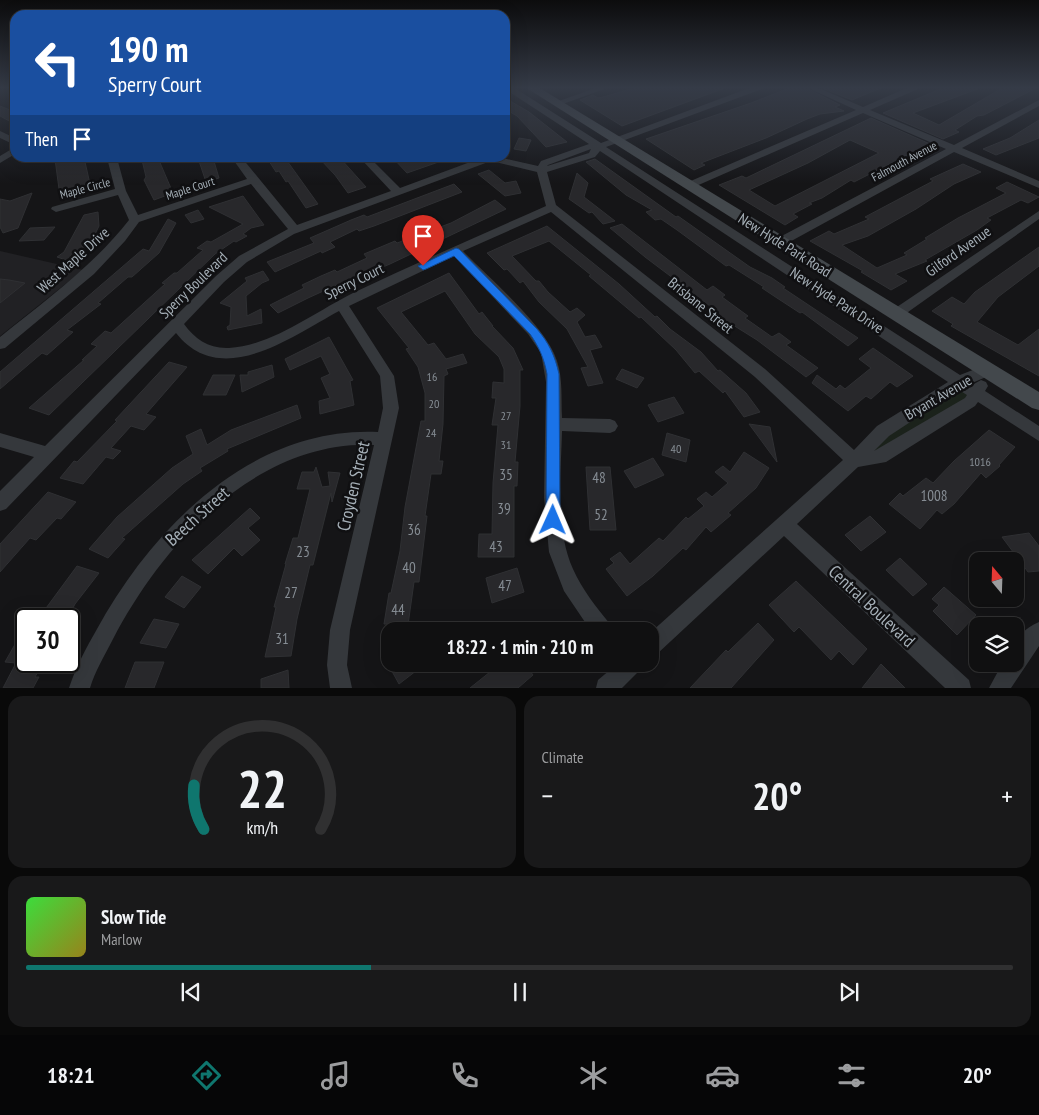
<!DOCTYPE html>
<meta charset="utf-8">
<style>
:root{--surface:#101011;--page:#19191a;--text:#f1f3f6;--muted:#9c9d9f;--line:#303031;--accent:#0f766e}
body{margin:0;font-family:"PT Sans Narrow",sans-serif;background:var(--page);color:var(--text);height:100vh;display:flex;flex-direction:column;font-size:19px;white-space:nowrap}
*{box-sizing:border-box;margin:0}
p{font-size:16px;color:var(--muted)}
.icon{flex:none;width:28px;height:28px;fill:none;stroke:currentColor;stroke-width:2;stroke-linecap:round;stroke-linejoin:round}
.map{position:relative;height:688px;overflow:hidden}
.details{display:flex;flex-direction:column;gap:8px;padding:8px;background:#090909;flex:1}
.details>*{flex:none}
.banner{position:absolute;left:10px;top:10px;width:500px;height:152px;border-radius:15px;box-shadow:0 5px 20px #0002,0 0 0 1px var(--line);background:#1a4fa0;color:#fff;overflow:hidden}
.needle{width:32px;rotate:341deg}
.buttons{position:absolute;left:969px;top:552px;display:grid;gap:10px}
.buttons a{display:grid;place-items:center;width:55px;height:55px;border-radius:10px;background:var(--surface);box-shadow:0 5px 20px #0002,0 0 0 1px var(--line);font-size:25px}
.speed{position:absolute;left:15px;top:608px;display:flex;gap:10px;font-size:25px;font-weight:700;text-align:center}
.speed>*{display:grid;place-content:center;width:65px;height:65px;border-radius:50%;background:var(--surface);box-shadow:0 5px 20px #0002,0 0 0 1px var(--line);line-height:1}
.speed .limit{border:2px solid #111;border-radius:8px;background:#fff;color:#111}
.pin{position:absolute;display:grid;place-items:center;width:42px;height:42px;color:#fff;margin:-51px -21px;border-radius:50% 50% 50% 0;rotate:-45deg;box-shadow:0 0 5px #0007}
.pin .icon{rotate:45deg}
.me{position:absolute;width:55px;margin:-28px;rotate:1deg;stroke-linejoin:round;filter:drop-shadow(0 0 4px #0008)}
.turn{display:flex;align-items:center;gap:18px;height:105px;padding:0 15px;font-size:22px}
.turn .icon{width:65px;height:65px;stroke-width:2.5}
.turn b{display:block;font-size:35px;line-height:42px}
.then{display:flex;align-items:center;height:48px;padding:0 15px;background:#0003;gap:10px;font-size:19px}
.big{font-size:38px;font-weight:700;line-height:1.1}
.details .tile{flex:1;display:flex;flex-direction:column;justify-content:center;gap:8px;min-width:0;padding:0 18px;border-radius:15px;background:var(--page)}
.details .dial{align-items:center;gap:0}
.dial svg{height:130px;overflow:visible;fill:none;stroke:var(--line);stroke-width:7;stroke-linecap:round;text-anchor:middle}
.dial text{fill:var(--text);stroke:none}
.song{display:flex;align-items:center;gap:15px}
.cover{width:60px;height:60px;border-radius:8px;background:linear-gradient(135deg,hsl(120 70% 55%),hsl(50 70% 35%))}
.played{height:5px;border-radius:2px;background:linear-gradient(90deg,var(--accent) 35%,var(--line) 35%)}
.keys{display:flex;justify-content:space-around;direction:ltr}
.heat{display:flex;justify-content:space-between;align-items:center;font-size:28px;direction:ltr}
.details .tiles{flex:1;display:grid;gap:8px;grid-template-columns:1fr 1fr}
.tile:last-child{grid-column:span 2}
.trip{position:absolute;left:381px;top:622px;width:278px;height:50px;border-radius:15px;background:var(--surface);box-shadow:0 5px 20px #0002,0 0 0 1px var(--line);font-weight:700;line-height:50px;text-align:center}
.dock{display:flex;height:80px;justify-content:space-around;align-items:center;background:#060607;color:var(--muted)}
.dock .icon{width:35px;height:35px}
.dock .selected{color:var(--accent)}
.dock b{font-size:22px;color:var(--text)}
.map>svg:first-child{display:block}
.built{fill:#212124}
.green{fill:#1b221b}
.building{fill:#28282b;stroke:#2f3033;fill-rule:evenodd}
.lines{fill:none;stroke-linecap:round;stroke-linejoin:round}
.street{fill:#35383c;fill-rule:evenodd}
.secondary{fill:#43484c;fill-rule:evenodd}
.route{fill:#1a73e8;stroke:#114b97}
.labels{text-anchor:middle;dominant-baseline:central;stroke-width:5;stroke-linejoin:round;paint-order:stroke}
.far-street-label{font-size:12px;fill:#a6b0b8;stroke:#101012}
.number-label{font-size:12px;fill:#868d94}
.street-label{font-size:15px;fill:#a6b0b8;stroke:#101012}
.near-number-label{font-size:15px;fill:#868d94}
.near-street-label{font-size:18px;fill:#a6b0b8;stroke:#101012}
</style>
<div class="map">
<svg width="1039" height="688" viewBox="0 0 1039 688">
<rect width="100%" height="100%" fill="#151517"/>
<!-- built -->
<path class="built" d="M0,251L83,270L0,336Z"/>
<!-- green -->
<path class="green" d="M970,388L966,401L879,454L861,457L948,390Z"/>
<!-- building -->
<path class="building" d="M638,87H725V88L622,126L580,100L593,95L598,98L603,97Z
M792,87H804L840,105L835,107L844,111L820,114L807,119L766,138L701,163L705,165L694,170L646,139L751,103Z
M820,87H883L852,100Z
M953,87L980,88L913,113L939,125L1004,87H1038L984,115L977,116L955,130L959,132L943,139L883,113L943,88L946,89Z
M505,98L529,112L567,142L546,147L517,116L505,109Z
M0,106L15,112V124L0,116Z
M871,118L930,144L915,154L911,153L854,182L851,180L822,198L809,203L812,204L793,214L798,217L785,225L719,185L742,176L746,178ZM850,140L879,153L775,206L749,190L808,163Z
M1039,120V138L996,155L983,149L1010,138Z
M519,138L531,140L526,151L514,149Z
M150,158H158L173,193L154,200L144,180L146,177L142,160Z
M198,158H213L219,178L206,182Z
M267,158H285L318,204L306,208L288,181L286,182L279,171L276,172Z
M319,158H340L366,187L348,193L335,175Z
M393,158H447V159L407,173Z
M55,159L85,162L90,184L61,191V188L59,189Z
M595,159L676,217L678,216L750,267L772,278L785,287L783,288L858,338L848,346L802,312L800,313L777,298L762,288L764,287L729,265L726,266L677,230L661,219L655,220L646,212L652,210L626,195L586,162Z
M963,164L981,172L954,184L916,209L868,236L842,245L877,268L907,255L904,253L927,239L925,238L958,218L1006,193L996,188L1007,182L1039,197L1028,203L1021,200L987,218L991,220L977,230L925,260L927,261L895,274L907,281L891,290L861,272L863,271L810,241L829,231L834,234L869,219L865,217L933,181L930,179Z
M489,170L505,183L516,181L521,193L505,196L478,174Z
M577,173L588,183L584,197L615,221L603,224L592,212L589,213L569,199Z
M454,184L462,192L374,226L359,231L357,229L330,242L335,247L322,253L321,251L275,272L267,262L314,243L310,238L351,220L364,215L367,217Z
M32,193L18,228L3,233L0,227V199L10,201Z
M243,196L264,225L251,228L243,234L247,236L236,242L234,241L215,254L49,415L29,408L84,360H82L97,346L91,344L105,331L111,333L165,284L162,283L174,273H177L203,250L197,248L207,241L211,242L243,224L209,207Z
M495,200L506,209L390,264L378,269L376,267L308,298L278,313L270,305L304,288L302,285L321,276L335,270L337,272L367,258L364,254L395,241L397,243L451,223Z
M198,210L204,219L191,223L185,215Z
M98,212L99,226L89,246L69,261L57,257L64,252L84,215Z
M168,219L176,223L159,253L132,277H128L98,303L101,304L67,330L73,332L47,355L42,353L0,389V372L143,249L149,251Z
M622,224L707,290L713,286L725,295L722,297L748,316L745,318L772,337L779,333L791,342L786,345L818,368L806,377L757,340L733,325L716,313L718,312L645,257L610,228Z
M547,226L619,284L655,317L657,316L670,329L701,352L718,371L720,370L746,393L760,412L744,417L725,391L723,393L699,371L695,373L676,350L641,317L639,318L589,276L591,275L549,241L512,256L536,281H539L548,292L570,312L577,308L585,315L577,322L585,337L595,335L602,347L590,350L603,383L588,386L581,368L588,367L567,329L539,302L523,281L520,283L507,269L504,270L487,253Z
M55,227L44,240L19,241L30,228Z
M1039,247V266L998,297L977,322L1018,345L1039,329V376L951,326L953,324L932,311L952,297L964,304L975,292Z
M263,271L269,280L262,283L246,296L247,316L261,309L262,323L228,330L227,327L230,325L231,307L220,303L247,281L245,278Z
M449,273L479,314L482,312L493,326H492L513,348L523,370H520V406L515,462H518L517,486H514V557H478L479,534H492L493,483L498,425H492L496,398H492L493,382L504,383V369L499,357L475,334L445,291L401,312L428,345L434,343L446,359L463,354L467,363L446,369L448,374L444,376L443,424L439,461H443L441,474H431L425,516H427L419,582H414L408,625L384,624L389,593H391L400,551L405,507L421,421H425V393L418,367L406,349L409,348L377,308Z
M0,279L9,280L25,283L0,303Z
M329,337L353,380L350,381L354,405L320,414L319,401L330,398L321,378L330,374L321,356L290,370L285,359Z
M873,348L913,376L897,387L890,382L871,399L866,396L848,411L812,383L817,375L836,389L840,385L845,389L871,368L859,359Z
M169,362L187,367L146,414L156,417L144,430L131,426L111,448L121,451L113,459L106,457L83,484L60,478L74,461L77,462L117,421L115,420Z
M272,365L274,377L242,392L240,375H248V372Z
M622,369L644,378L637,388L616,379Z
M213,375H235L226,395H203Z
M674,397L684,413L658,422L648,405Z
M297,405L301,418L227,449L228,451L200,468L202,471L183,484L122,538L125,539L108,558L89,549L117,517L172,468L193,454L186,436L201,429L207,445L231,430Z
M749,424L770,427L777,462Z
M989,430L1015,447L999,465L1000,466L986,478L981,473L954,504L942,514L937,510L920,529L889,504L900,493L903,496L926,478L933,483L954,461Z
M667,433L690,440L686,462L662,455Z
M744,452L769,468L756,488L728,513L731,515L711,532L706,527L686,550L683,548L653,576L627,596L606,569L614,563L610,559L620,552L630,564L659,538L663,541L686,517L688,519L704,506L697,499L706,492L712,497L728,483L715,472L723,466L730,472Z
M653,458L664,475L635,488L624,471Z
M316,467L322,487L330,486L328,472L340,473L332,502L331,493L313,565H310L297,619L291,656L265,657L276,607H274L286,564H285L293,538H298L310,489H297L302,472H314Z
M586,467H610L616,530H590Z
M48,492L76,502L61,519L57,518L36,540L30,538L0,572V544Z
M250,508L260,518L248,528L260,540L242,556L234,548L208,574L192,560Z
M870,516L886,532L861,551L845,535Z
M1029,533L1039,546V571L1028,572L1002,537Z
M900,558L927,584L913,596L886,570Z
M77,566L99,573L75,604L67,619H38Z
M517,568L524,592L492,603L486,578Z
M182,576L201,587L184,608L165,597Z
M796,581L867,649L853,665L839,651L831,660L799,627L794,632L769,605Z
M944,587L976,615L957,635L933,611L939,605L932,599Z
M154,619L179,624L166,648L140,643Z
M758,623L774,640L731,688H690L726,650L728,652Z
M26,625V661H44L35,677H39L33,688H3L16,663L5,662Z
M135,662H164L154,688H125Z
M388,664H425L399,684Z
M500,664H525L533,675L518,688H470Z
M881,664L905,688H862Z
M288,670L289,688H261V679Z"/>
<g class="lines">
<!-- street -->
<path class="street" d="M505,87H513L601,143L752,87H763L762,89L606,147L960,375L988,364L993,366L995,370L993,374L972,383L974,384L981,380L986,382L988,386L985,391L1039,426V441L978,402L975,406L886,462L858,467L797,524L969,680L971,688H945L784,536L657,654L650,657V633L843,460L755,377L551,212L463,251C489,278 547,327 557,361C563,379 561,399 562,418L610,419L615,421L618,426L615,431L610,433L562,431C561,473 555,530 573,569C582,589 596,607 610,624L613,631H591L564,591L549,552L544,498L546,382L541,353L528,334L454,256L349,306L394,376L399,408L350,630L347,665L352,688H330L327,665L330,630L374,445C257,440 163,543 113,639C105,655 95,671 90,688H69C76,667 86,648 97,629C153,527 252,426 378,432L383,408L380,376L339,311C291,337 221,390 176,333L6,509L0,511V491L34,457L0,447V433L45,446L216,276L239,256L288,229L251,184L139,222L125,241L94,274L5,348L0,349V337C46,300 93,266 129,220L118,195L56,212L51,209L52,207L115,189L107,158H117L126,191L138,215L247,179L232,158H242L297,225L391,191L360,158H370L400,188L481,158H502L538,166L541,161L589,144L505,89ZM591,149L589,153L547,166L548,165ZM600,151L948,382L877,426L854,450L765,369L556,205L547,172L595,157ZM491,161L537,172L546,206C481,235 416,263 353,293C315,312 271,346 229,348C209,349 195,339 184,324L224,282L247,262L294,234ZM959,390L967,395L965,398L874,451L889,436Z
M599,87H610L560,105L553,103Z
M806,87H816L863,107L909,87H919L918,89L870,110L954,145L1039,100V106L962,148L1039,181V188L954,152L784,245H776L774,242L776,239L946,149L863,113L694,187H686L685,185L686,183L856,110Z
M0,131L15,138V145L0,138Z
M15,147V154L0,163V156Z
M1039,211V219L901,317H891L889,314L891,311Z
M1039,622V646L1011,688H989L1002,664H1015C1015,643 1018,631 1039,622Z
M617,664H642L639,671L622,688H596L598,680Z"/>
<!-- secondary -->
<path class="secondary" d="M525,87H538L1039,392V410L1032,408Z"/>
</g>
<!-- sky -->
<linearGradient id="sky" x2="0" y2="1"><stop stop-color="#0c0c0d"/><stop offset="0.48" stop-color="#353b47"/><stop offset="1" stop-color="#353b47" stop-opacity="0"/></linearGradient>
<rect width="1039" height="183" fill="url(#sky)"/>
<!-- route -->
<path class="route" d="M456,248L459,249L537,329C549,343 555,356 559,374L560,520L558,525L553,527L548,525L546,520L547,374C544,358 539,347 530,334L454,256L426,269L423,270L418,266Z"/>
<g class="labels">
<!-- far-street labels -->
<g class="far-street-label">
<text transform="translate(904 161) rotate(-28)">Falmouth Avenue</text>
<text transform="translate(85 188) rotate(-15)">Maple Circle</text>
<text transform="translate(190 188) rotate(-18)">Maple Court</text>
</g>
<!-- number labels -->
<g class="number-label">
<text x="432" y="376">16</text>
<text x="434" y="403">20</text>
<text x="506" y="415">27</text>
<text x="431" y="432">24</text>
<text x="506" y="444">31</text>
<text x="676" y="448">40</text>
<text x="980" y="461">1016</text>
</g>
<!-- street labels -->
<g class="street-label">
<text transform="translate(785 245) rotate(32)">New Hyde Park Road</text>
<text transform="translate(958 251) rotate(-35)">Gilford Avenue</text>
<text transform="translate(73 260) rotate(-42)">West Maple Drive</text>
<text transform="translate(354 281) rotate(-26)">Sperry Court</text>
<text transform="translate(193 285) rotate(-44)">Sperry Boulevard</text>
<text transform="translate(837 300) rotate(33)">New Hyde Park Drive</text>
<text transform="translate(701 305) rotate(39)">Brisbane Street</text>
<text transform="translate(938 397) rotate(-30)">Bryant Avenue</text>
</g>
<!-- near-number labels -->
<g class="near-number-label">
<text x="506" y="474">35</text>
<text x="599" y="477">48</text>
<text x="934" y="495">1008</text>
<text x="504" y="508">39</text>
<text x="601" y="514">52</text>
<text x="414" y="529">36</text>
<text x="496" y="546">43</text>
<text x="303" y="551">23</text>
<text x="409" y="567">40</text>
<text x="505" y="585">47</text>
<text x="291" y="592">27</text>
<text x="398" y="609">44</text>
<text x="282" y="638">31</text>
</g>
<!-- near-street labels -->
<g class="near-street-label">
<text transform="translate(353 486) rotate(-77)">Croyden Street</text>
<text transform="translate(197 516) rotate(-42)">Beech Street</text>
<text transform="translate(872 606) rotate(43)">Central Boulevard</text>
</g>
</g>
</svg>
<div class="buttons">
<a><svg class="needle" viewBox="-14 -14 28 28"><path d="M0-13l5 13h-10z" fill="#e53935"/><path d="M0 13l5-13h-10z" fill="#9c9d9f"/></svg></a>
<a><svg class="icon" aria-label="layers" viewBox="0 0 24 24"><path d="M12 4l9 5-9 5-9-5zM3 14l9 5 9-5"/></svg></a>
</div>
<div class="speed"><div class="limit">30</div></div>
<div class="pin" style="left:423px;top:266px;background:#d93025"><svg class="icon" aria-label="arrive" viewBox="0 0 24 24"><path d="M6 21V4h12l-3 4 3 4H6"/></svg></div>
<svg class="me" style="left:553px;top:520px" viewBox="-20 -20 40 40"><path d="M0-17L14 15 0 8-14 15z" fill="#1a73e8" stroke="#fff" stroke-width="4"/></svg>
<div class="trip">18:22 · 1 min · 210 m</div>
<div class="banner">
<div class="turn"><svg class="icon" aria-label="left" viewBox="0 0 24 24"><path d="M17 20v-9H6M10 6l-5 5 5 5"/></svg><div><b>190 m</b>Sperry Court</div></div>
<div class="then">Then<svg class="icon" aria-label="arrive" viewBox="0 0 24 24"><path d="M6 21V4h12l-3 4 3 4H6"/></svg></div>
</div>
</div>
<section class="details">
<div class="tiles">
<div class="tile dial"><svg viewBox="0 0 100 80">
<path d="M14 69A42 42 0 1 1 86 69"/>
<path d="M14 69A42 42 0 0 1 8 42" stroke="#0f766e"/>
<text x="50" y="56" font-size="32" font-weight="700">22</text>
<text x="50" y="72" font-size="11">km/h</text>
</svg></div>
<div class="tile"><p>Climate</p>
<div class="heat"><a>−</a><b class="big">20°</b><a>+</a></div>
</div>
<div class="tile">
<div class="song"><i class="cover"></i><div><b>Slow Tide</b><p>Marlow</p></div></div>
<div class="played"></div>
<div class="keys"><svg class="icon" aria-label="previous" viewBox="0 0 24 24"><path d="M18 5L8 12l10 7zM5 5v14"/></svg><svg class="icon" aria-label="pause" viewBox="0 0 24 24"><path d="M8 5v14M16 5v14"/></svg><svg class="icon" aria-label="next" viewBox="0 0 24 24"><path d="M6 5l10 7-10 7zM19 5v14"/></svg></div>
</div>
</div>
</section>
<nav class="dock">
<b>18:21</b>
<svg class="icon selected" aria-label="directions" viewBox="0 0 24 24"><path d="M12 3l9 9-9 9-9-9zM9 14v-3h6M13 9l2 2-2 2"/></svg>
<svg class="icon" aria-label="music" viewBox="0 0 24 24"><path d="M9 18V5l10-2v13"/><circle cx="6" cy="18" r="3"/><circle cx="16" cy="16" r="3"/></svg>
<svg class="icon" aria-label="phone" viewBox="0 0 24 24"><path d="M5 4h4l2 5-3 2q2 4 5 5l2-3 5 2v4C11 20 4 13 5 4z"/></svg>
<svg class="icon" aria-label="climate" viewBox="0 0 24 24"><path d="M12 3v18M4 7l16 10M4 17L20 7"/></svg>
<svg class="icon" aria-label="car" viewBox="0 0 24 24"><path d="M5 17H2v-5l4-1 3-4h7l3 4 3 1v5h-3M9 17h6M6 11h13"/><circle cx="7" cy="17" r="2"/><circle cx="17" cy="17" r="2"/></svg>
<svg class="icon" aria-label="filters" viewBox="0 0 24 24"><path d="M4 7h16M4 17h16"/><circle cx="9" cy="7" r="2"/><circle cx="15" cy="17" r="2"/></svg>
<b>20°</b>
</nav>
